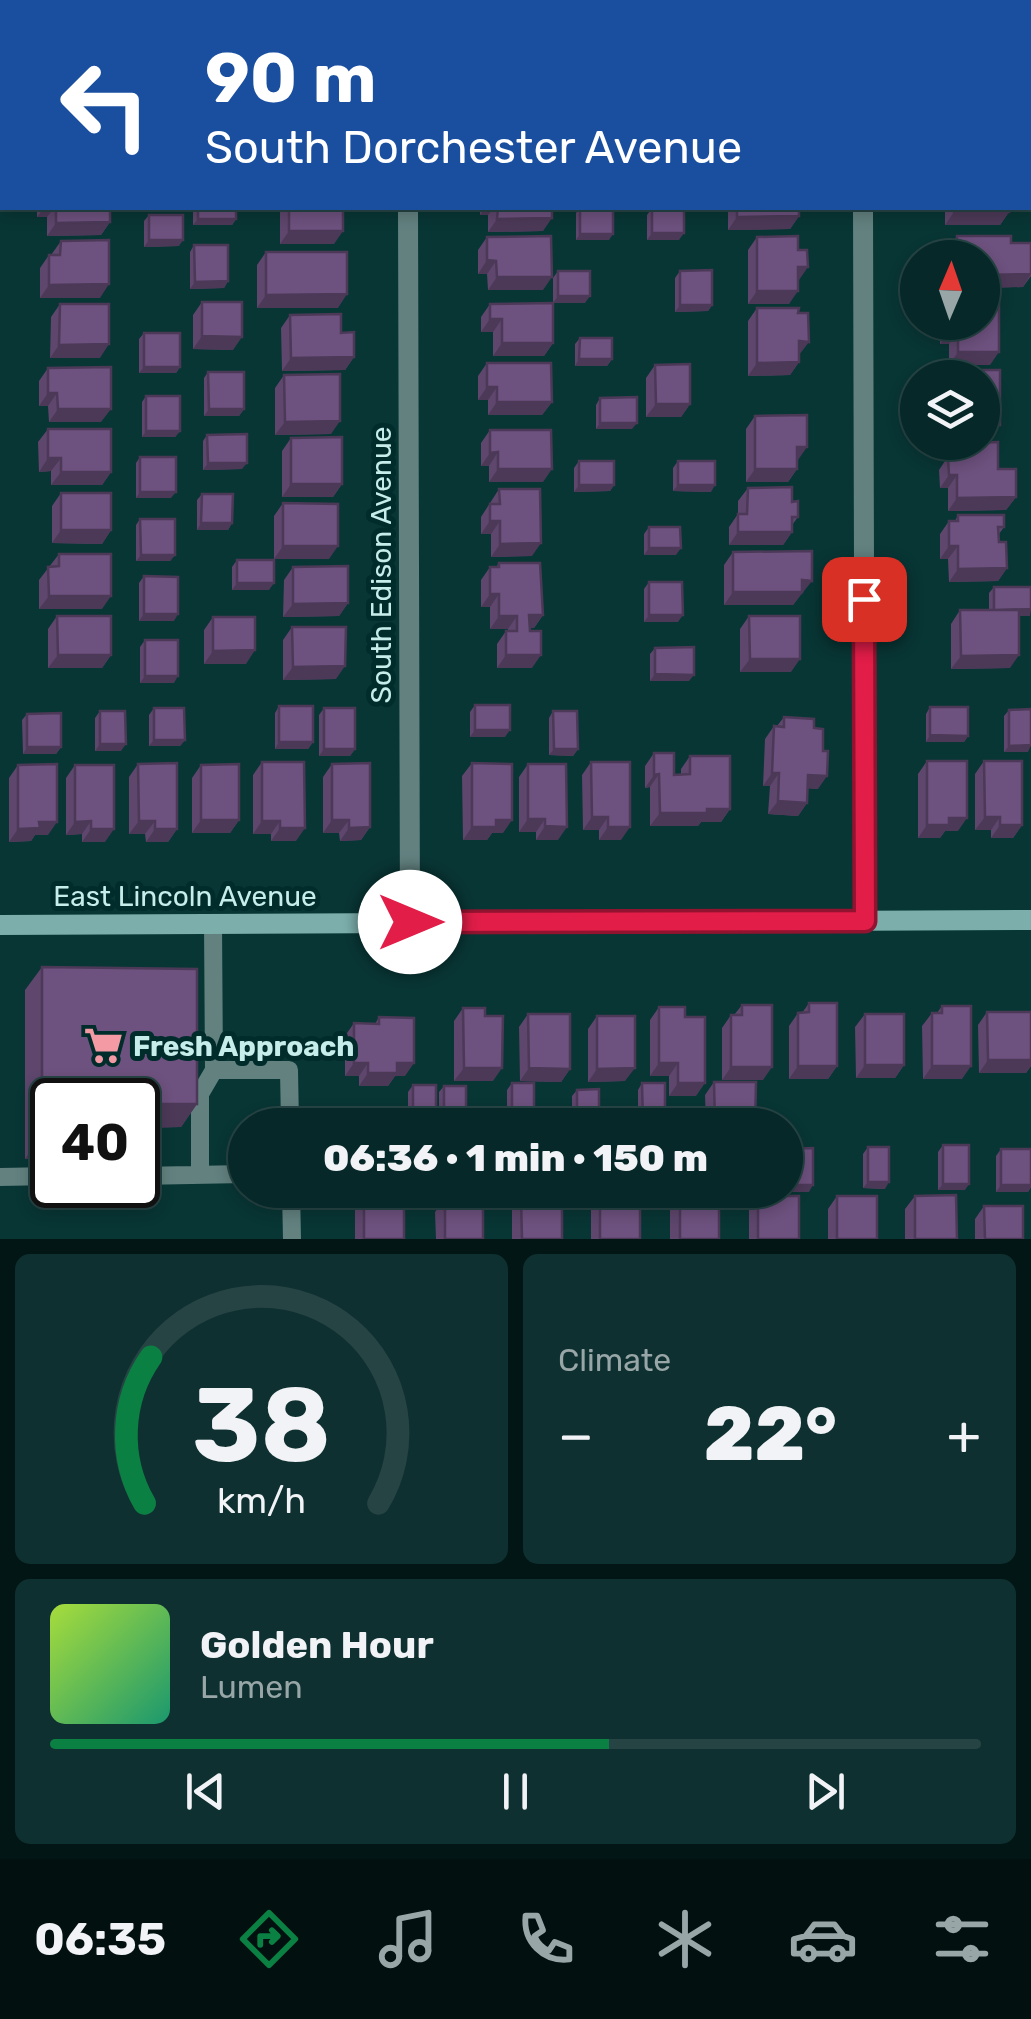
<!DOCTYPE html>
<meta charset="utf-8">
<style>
:root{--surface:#062828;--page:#0f3030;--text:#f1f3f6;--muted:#98a6a8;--line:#274445;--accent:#0b8043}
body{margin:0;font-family:Rubik,sans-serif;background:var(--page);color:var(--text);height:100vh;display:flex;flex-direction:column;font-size:38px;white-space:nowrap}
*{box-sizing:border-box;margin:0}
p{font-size:32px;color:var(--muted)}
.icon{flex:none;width:55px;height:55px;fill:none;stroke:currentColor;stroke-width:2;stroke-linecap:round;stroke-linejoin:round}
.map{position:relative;height:1239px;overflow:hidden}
.sheet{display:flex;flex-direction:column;gap:15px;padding:15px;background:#031616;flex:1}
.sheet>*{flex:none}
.hud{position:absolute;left:0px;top:0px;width:1032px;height:210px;box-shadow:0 5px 15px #0003,0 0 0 2px var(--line);background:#1a4fa0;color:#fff;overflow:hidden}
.needle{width:65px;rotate:2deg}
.fabs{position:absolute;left:900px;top:240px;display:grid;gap:20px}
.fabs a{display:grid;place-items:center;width:100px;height:100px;border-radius:50%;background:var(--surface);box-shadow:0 5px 15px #0003,0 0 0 2px var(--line);font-size:50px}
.speed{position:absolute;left:30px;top:1078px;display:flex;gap:20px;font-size:50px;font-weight:700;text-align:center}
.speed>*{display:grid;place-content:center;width:130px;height:130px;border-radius:50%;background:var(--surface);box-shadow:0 5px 15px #0003,0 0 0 2px var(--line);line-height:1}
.speed .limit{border:5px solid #111;border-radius:15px;background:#fff;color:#111}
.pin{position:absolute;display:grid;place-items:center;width:85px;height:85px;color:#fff;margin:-42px;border-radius:20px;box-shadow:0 5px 15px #0006}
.me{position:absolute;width:110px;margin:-55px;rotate:90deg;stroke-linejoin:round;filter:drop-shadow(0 0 8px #0008)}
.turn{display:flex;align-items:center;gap:35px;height:210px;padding:0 40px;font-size:45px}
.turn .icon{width:130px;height:130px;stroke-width:2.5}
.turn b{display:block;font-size:70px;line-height:85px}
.big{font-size:75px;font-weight:800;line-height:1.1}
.sheet .widget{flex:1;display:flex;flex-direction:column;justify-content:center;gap:15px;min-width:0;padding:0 35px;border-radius:15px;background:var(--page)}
.sheet .dial{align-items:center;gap:0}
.dial svg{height:260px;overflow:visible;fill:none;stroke:var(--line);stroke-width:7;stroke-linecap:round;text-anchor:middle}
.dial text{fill:var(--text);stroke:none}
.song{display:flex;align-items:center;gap:30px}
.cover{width:120px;height:120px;border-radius:15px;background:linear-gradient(135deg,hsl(80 70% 55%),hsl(160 70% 35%))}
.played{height:10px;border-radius:5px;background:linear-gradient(90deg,var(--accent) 60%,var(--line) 60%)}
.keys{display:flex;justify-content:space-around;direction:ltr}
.heat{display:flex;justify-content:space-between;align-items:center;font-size:55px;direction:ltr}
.sheet .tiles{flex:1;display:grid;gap:15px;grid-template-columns:1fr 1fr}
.widget:last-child{grid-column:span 2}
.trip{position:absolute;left:228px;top:1108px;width:575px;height:100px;border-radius:50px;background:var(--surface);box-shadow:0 5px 15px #0003,0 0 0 2px var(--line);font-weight:800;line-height:100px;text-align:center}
.dock{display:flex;height:160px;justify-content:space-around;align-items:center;background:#021010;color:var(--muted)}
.dock .icon{width:70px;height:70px}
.dock .selected{color:var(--accent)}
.dock b{font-size:45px;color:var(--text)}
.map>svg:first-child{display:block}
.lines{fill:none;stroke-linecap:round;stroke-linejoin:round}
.lane{stroke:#62817f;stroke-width:18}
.street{stroke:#62817f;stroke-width:20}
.secondary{stroke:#7cafac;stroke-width:20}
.wall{fill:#5e466c}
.shaded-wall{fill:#4c3958}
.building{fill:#6d517e;stroke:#4c3958;stroke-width:2.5}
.route-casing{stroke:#92132f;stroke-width:25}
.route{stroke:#e11d48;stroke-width:18}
.labels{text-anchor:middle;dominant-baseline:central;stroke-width:10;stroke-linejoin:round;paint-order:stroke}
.street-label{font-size:28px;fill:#c7edea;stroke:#002c2b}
.poi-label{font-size:28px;font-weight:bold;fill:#c7edea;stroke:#002c2b;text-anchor:start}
</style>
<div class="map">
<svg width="1031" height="1239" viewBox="0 0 1031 1239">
<rect width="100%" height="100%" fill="#083635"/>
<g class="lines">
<!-- lane -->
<path class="lane" d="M214,1070H289L290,1125
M200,1175V1094L214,1070L213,923
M138,1176L245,1174
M0,1177L52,1176
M291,1190L292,1239"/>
<!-- street -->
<path class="street" d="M407,0V2
M862,0V2
M408,208L410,922
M863,208L865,921"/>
<!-- secondary -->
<path class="secondary" d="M0,925L1031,920"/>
</g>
<!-- wall -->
<path class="wall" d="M37,208H110V222L101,235L47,236V217H37Z
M193,208H236V219L232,225H193Z
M280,208H343L334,244H280Z
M480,208H552L543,231L488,232V215H480Z
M580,208H613L609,240H576V213Z
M652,208L679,240H647V215Z
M728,208H799V216L790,229L728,230Z
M945,208H1009V212L1000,225H945Z
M149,215L179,246L144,247V221Z
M957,236L1011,243H1031V276L1023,287L982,288V258H948V249Z
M487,237L543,290H488L487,274H478V250Z
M757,237L798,280L789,304H748V250Z
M61,241L100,298H40V268L49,255H51Z
M194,245L228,281L224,288L190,289V252Z
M266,252L338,308H257V265Z
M558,271L585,303H553V278Z
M680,271L712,305L708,311L675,312V278Z
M202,302L233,350L193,349V315Z
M60,304L100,358H50L51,317Z
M490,304L553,343L544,356H493V332H481V317Z
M757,308L799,354V362L790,375L748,376V321Z
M290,315L341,333L354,357L345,370L282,371L281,328Z
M942,322H982L990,365H949V344H940V325Z
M144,333L180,367L176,373H139V339Z
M580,338L612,359L607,366H575V344Z
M487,363L552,402L542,415H488V400H478V376Z
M655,365L690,404L681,417H646V378Z
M48,368L101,422H49L48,406H39V381Z
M208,372L244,409L239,416H204V378Z
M284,375L331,434L275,435V388Z
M146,396L180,431L175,437H142V402Z
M600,398L632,429H596V405Z
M755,416L797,460V469L788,482H746V429Z
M48,429L111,472L102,485H51V471L39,472L38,442Z
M490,430L543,482H489V466H481V443Z
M207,435L242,469L203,470V441Z
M291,438L342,484L333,497H282V451Z
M957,443L998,469L1016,497L1006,510L948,511V488H940L939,470Z
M140,457L171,498H136V463Z
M579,461L614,485L610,491L574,492V468Z
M678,461L711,492L673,491V468Z
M748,488L792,502L798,517L792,525V532L783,545H729V527L738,514V501Z
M499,489L532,556L491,557V534H481V517Z
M61,493L111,530L102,544L52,543V506Z
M202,494L232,523L228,530H197V500Z
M283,503L329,559H274V516Z
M958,515L1004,527L999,534V542L1007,568L998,581L949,582L948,559H940V534L949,521H955Z
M140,519L175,555L170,561H136V525Z
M649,527L676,555H644V534Z
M733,552L803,594H801L793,605H724V565Z
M59,554L102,609H39V580Z
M237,560L269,590H232V567Z
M499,563L543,615L534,628H530L532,668H497V644L506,631H508V629H490V607H481V580L490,567H496Z
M293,567L348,603L339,616L283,617L284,580Z
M144,576L174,621H139V583Z
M649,582L678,622H644V589Z
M994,587L1030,616H1019L1010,668L951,669V624L960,610H989V593Z
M57,616L111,655L102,668H48V629Z
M749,616L791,672H740V629Z
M213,617L246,664H204V630Z
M292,627L336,679L283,680V640Z
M145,640L174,683H140V647Z
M655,648L689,681H650V654Z
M475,705L505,737H470V712Z
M279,706L313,742L308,749H275V713Z
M930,707L968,736L964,742H926V714Z
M154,708L185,740L180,746H149V715Z
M324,708L355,749L350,756H319V715Z
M1009,710L1028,752H1004V716Z
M100,711L121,751H95V718Z
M553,711L578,749L573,756L549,755V718Z
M27,714L61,747L56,754H23L22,720Z
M784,717L814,728L818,789L808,788L807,803L798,816L768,814L770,786H763L765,739L774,726H777Z
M654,753L674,775H681V769L690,756L730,809L721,822H701L698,826H650V787L645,788V766Z
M927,761L958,831H945L940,838H918V774Z
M984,761L1022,825L1013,838H991V830H975V774Z
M262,762L296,841H271V834H253V775Z
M591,762L621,840H599V830H583L582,775Z
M472,763L503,833H492L487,840H463L462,776Z
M138,764L177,829L168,842H146L145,834H129V777Z
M332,764L370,827L361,840L340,841L339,833H323V777Z
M528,764L558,840H536V832H519V777Z
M18,765L48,835H35L31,841L9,842V778Z
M75,765L105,842H82V834L66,835V778Z
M201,765L239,820L230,833H192V778Z
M42,967L197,1104L181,1127L138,1128V1100H52V1158L25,1159V990Z
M809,1003L837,1066L828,1079H789V1026L798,1013H802Z
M742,1005L763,1080H722V1028L731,1015H734Z
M942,1006L962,1079H923L922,1026L932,1013H937Z
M659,1007L685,1017L696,1096H669V1076H650V1020Z
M463,1008L485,1016L493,1081H454V1021Z
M987,1012H1031V1066L1026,1073H979L978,1025Z
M528,1014L570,1069L561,1082L520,1081L519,1027Z
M865,1014L904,1065L895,1078H856L855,1027Z
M597,1016L625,1081L588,1082V1029Z
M379,1017L405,1076H395L388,1086H359V1076H345V1036L354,1023L375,1024Z
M714,1082L754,1125H706L705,1095Z
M512,1083L531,1125H507V1090Z
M642,1083L664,1125H638V1090Z
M413,1085L436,1121L434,1125H408V1092Z
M444,1086L463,1125H439V1092Z
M577,1090L599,1125H572V1096Z
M943,1145L965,1190H938V1152Z
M868,1147L885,1189L863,1188V1154Z
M1001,1149H1031V1187L1028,1192H996V1156Z
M521,1196L562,1239H512V1209Z
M680,1196L719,1239H670V1209Z
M758,1196L799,1239H749V1209Z
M837,1196L877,1239H828V1209Z
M915,1196L957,1239H905V1209Z
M364,1197L404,1239H355V1210Z
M600,1197L640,1239H591V1210Z
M445,1199L483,1239H436L435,1212Z
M984,1206L1023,1239H975V1219Z"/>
<!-- shaded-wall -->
<path class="shaded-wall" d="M44,208H54L47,217H37Z
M485,208H494L488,215H480Z
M954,212H1009L1000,225H945Z
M799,216L790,229L728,230L737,217Z
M552,218L543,231L488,232L497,219Z
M198,219H236L232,225H193Z
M110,222L101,235L47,236L56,223Z
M289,231H343L334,244H280Z
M652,233H684L679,240H647Z
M580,234H613L609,240H576Z
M149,240H183L179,246L144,247Z
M487,260L496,261L487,274H478Z
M798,267H808L799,280Z
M1031,274L1023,287L982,288V275Z
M497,277H552L543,290H488Z
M228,281L224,288L190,289L195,282Z
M109,284L100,298H40L49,285Z
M757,291H798L789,304H748Z
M347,294L338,308H257L266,295Z
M558,296H590L585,303H553Z
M680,305H712L708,311L675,312Z
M490,319H502L493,332H481Z
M949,331H958L949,344H940Z
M202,336L242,337L233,350L193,349Z
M799,341L809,342L799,355Z
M502,343H553L544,356H493Z
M109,344L100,358H50L59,345Z
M958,352H999L990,365H949Z
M354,357L345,370L282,371L291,358Z
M579,359H612L607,366H575Z
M799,362L790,375L748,376L757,363Z
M144,367H180L176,373H139Z
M487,387H497L488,400H478Z
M48,393H57L48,406H39Z
M497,402H552L542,415H488Z
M656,404H690L681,417H646Z
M58,409H111L101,422H49Z
M209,409H244L239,416H204Z
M340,421L331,434L275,435L285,422Z
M600,423H637L632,429H596Z
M982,425H1000L991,438H982Z
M146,431H180L175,437H142Z
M797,447H807L798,460Z
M498,452L489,466H481L490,453Z
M48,458H61L51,471L39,472Z
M208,463H247L242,469L203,470Z
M498,469H552L543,482H489Z
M755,469H797L788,482H746Z
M61,472H111L102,485H51Z
M949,475H957L948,488H940Z
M291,484H342L333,497H282Z
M579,485H614L610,491L574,492Z
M678,485H715L711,492L673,491Z
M140,492H176L171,498H136Z
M1016,497L1006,510L948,511L957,498Z
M490,521H500L491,534H481Z
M201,523H232L228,530H197Z
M61,530H111L102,544L52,543Z
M738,532H792L783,545H729Z
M541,543L532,556L491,557L500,544Z
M283,546H338L329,559H274Z
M949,546H958L948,559H940Z
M649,548H681L676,555H644Z
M141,555H175L170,561H136Z
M1007,568L998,581L949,582L958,569Z
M802,580L812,581L793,605H724L733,592Z
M237,583H274L269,590H232Z
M490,594H499L490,607H481Z
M49,596H111L102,609H39Z
M348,603L339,616L283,617L293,604Z
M1031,609L1030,616H989L994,610Z
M144,614H178L174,621H139Z
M529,615H543L534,628H520Z
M649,615H683L678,622H644Z
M499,616H517L508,629H490Z
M255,650L246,664H204L213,651Z
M58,655H111L102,668H48Z
M506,655H541L532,668H497Z
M1019,655L1010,668L951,669L961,656Z
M750,659H800L791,672H740Z
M345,666L336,679L283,680L293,667Z
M655,674L694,675L689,681H650Z
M145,676H178L174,683H140Z
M475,730H510L505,737H470Z
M930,735L968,736L964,742H926Z
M154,740H185L180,746H149Z
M279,742H313L308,749H275Z
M100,744H126L121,751H95Z
M1031,745L1028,752H1004L1009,746Z
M27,747H61L56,754H23Z
M324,749H355L350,756H319Z
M554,749H578L573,756L549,755Z
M772,773H779L770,786H763Z
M659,774L650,787L645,788L654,775Z
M808,775L827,776L818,789L799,788Z
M778,801L807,803L798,816L768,814Z
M707,809H730L721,822H701L698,826H650L660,813Z
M592,817H608L599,830H583Z
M985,817H1000L991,830H975Z
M949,818H967L958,831H945L940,838H918L927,825Z
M528,819H545L536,832H519Z
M201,820H239L230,833H192Z
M332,820H349L339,833H323Z
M496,820H512L503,833H492L487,840H463L472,827Z
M91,821L82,834L66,835L75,822Z
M139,821H155L145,834H129Z
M262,821H280L271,834H253Z
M39,822H57L48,835H35L31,841L9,842L18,829Z
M1000,825H1022L1013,838H991Z
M545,826L567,827L558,840H536Z
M370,827L361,840L340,841L349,828Z
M608,827H630L621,840H599Z
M280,828H305L296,841H271Z
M91,829H114L105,842H82Z
M155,829H177L168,842H146Z
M988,1060H1031V1066L1026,1073H979Z
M354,1063H368L359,1076H345Z
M397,1063H414L405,1076H395L388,1086H359L368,1073Z
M659,1063H678L669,1076H650Z
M865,1065H904L895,1078H856Z
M798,1066H837L828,1079H789Z
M932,1066H971L962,1079H923Z
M731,1067H772L763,1080H722Z
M464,1068H502L493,1081H454Z
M529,1068L570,1069L561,1082L520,1081Z
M635,1068L625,1081L588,1082L597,1069Z
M678,1083H705L696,1096H669Z
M138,1104H197L181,1127L138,1128Z
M444,1120H466L463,1125H440Z
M436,1121L434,1125H410L413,1122Z
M512,1121H534L531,1125H509Z
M643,1123H665L664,1125H641Z
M715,1123H755L754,1125H713Z
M52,1134V1158L25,1159L42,1135Z
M868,1182H889L885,1189L863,1188Z
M943,1184H969L965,1190H938Z
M786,1185H813L809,1192H781L785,1190Z
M1001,1185H1031V1187L1028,1192H996Z
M385,1190H418L416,1193H383Z
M470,1190H498L494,1196H466Z
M700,1190H733L730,1195H696Z"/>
<!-- building -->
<path class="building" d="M54,0H110V2H54Z
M196,0H228V2H196Z
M287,0H341V2H287Z
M485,0H549V2H485Z
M745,0H807V2H745Z
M956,0H1021V2H956Z
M56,208H110V222L56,223Z
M198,208H236V219H198Z
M289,208H343V231H289Z
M498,208H552V218L497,219Z
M580,208H613V234H580Z
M652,208H684V233H652Z
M737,208H799V216L737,217Z
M954,208H1009V212H954Z
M149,215H183V240H149Z
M551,236L552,277H497L496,261L487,260V237Z
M798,236V250H807L808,267H798V291H757V237Z
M957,236H1011V243H1031V274L982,275V258H957Z
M109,240V284L49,285V255H60L61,241Z
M194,245H228V281L195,282Z
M266,252H347V294L266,295Z
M712,270V305H680V271Z
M558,271H590V296H558Z
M982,298H999V352H958V331H949V322H982Z
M202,302H242V337L202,336Z
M553,303V343H502V319H490V304Z
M60,304H109V344L59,345Z
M757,308H799L798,313H808L809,342L799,341V362L757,363Z
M341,314V333L354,332V357L291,358L290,315Z
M144,333H180V367H144Z
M580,338H612V359H579Z
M487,363H551L552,402H497V387H487Z
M690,364V404H656L655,365Z
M111,367V409H58L57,393H48V368Z
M959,370H1000V425H982V378H950V374H959Z
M208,372H244V409H209Z
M340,374V421L285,422L284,375Z
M146,396H180V431H146Z
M637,397V423H600V398Z
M807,415V447H797V469H755V416Z
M48,429H111V472H61V458H48Z
M490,430H551L552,469H498V452L490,453Z
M247,434V463H208L207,435Z
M342,437V484H291V438Z
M998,442V469H1016V497L957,498V475H949L948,457L956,456L957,443Z
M140,457H176V492H140Z
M579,461H614V485H579Z
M678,461H715V485H678Z
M792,487V502L798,501V517H792V532H738V514H747L748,488Z
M499,489H540L541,543L500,544V521H490V504H500Z
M61,493H111V530H61Z
M202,494H233L232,523H201Z
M283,503L338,504V546H283Z
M958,515H1004V527H998L999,542H1006L1007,568L958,569V546H949V521H958Z
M140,519H175V555H141Z
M649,527H680L681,548H649Z
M812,551V581L802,580V592H733V552Z
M59,554H111V596H49L48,567L59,566Z
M237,560H274V583H237Z
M499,563H540L543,615H529L530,631H541V655H506V631H517V616H499V594H490V567H499Z
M348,566V603L293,604V567Z
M144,576L178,577V614H144Z
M649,582H682L683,615H649Z
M994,587H1031V609L994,610Z
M960,610H1019V655L961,656Z
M57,616H111V655H58Z
M749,616H800V659H750Z
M213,617H255V650L213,651Z
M292,627H346L345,666L293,667Z
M145,640H178V676H145Z
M694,647V675L655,674V648Z
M475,705H510V730H475Z
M279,706H313V742H279Z
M930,707H968V736L930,735Z
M154,708H184L185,740H154Z
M324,708H355V749H324Z
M1031,709V745L1009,746V710Z
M100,711H125L126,744H100Z
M553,711H577L578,749H554Z
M61,713V747H27V714Z
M784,717L814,719V728L823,729V751H828L827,776L808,775L807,803L778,801L779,773H772L774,726L784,727Z
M654,753H674V775L690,774V756H730V809H707V813H660L659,774L654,775Z
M927,761H967V818H949V825H927Z
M984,761H1022V825H1000V817H985Z
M262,762H304L305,828H280V821H262Z
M591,762H630V827H608V817H592Z
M177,763V829H155V821H139L138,764Z
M370,763V827L349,828V820H332V764Z
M472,763L512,764V820H496V827H472Z
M57,764V822H39L40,828L18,829V765Z
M239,764V820H201V765Z
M528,764H566L567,827L545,826V819H528Z
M75,765H114V829H91V821L75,822Z
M42,967L197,969V1104H138V1100H52V1134L42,1135Z
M809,1003H837V1066H798V1013L809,1012Z
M742,1005H772V1067H731V1015H742Z
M942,1006H971V1066H932V1013H942Z
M659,1007H685V1017H705V1083H678V1063H659Z
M463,1008H485V1016H503L502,1068H464Z
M987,1012H1031V1060H988Z
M528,1014H570V1069L529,1068Z
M865,1014H904V1065H865Z
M597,1016H635V1068L597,1069Z
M379,1017L414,1018V1063H397V1073H368V1063H354V1023L379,1024Z
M714,1082H756L755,1123H715Z
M512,1083H534V1121H512Z
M642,1083H665V1123H643Z
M413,1085H436V1121L413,1122Z
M444,1086H466V1120H444Z
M599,1089V1125H577V1090Z
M943,1145H969V1184H943Z
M868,1147H889V1182H868Z
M813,1148V1185H786V1149Z
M1001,1149H1031V1185H1001Z
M956,1195L957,1239H915V1196Z
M521,1196L562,1197V1239H522Z
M640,1196V1239H600V1197Z
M680,1196H719V1239H680Z
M758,1196H799V1239H758Z
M837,1196H877V1239H837Z
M364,1197H404V1239H364Z
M483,1198V1239H445V1199Z
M984,1206H1023V1239H985Z"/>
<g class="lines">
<defs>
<path id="route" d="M410,922L865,921L864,599"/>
</defs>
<!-- route casing -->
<use href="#route" class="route-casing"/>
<!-- route -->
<use href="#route" class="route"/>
</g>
<!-- icons -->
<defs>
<symbol id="supermarket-bare" viewBox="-9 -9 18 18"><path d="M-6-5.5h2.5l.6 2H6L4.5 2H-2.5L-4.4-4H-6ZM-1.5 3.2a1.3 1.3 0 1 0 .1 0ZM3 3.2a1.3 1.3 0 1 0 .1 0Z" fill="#f49aa5" stroke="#002c2b" stroke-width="2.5" paint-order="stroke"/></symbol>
</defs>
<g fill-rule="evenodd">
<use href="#supermarket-bare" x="76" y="1018" width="55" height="55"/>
</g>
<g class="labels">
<!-- street labels -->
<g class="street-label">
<text transform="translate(381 565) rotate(-90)">South Edison Avenue</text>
<text x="185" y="896">East Lincoln Avenue</text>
</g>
<!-- poi labels -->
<g class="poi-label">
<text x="133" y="1046">Fresh Approach</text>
</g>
</g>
</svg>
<div class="fabs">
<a><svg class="needle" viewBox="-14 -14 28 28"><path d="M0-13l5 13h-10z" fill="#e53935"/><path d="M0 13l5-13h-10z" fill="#98a6a8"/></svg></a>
<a><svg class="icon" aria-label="layers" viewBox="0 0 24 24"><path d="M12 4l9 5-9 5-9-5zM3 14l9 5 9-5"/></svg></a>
</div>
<div class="speed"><div class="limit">40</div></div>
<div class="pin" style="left:864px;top:599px;background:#d93025"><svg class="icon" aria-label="arrive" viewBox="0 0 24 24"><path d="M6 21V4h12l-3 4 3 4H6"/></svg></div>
<svg class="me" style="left:410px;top:922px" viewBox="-20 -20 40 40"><circle r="19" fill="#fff"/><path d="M0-13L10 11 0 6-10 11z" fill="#e11d48"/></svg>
<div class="trip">06:36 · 1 min · 150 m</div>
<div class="hud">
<div class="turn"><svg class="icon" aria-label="left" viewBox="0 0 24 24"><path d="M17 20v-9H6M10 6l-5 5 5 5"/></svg><div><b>90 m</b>South Dorchester Avenue</div></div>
</div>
</div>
<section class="sheet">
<div class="tiles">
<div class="widget dial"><svg viewBox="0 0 100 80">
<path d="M14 69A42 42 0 1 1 86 69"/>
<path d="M14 69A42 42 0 0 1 16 24" stroke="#0b8043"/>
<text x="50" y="56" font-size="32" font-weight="700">38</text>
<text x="50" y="72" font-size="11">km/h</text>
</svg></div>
<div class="widget"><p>Climate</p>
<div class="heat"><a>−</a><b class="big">22°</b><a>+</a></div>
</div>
<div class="widget">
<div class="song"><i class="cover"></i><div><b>Golden Hour</b><p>Lumen</p></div></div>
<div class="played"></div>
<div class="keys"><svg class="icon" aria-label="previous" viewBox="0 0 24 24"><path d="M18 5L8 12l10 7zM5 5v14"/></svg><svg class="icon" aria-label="pause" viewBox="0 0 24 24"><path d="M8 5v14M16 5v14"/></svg><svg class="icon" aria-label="next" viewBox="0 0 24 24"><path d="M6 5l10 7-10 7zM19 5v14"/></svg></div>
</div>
</div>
</section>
<nav class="dock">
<b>06:35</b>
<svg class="icon selected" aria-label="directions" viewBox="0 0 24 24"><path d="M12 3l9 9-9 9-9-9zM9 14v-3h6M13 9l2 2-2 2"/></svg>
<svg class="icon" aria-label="music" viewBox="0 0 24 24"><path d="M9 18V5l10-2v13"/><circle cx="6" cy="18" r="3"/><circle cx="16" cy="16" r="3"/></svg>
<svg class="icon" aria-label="phone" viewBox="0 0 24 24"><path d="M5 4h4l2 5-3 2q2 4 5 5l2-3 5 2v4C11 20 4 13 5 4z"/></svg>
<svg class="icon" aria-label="climate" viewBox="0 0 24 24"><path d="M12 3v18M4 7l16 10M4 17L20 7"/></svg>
<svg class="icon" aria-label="car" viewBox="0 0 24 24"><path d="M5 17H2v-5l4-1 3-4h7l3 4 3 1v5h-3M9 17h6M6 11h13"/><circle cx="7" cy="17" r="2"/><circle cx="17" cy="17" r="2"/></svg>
<svg class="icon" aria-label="filters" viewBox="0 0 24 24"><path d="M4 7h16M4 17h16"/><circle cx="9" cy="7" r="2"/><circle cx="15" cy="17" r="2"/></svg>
</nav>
